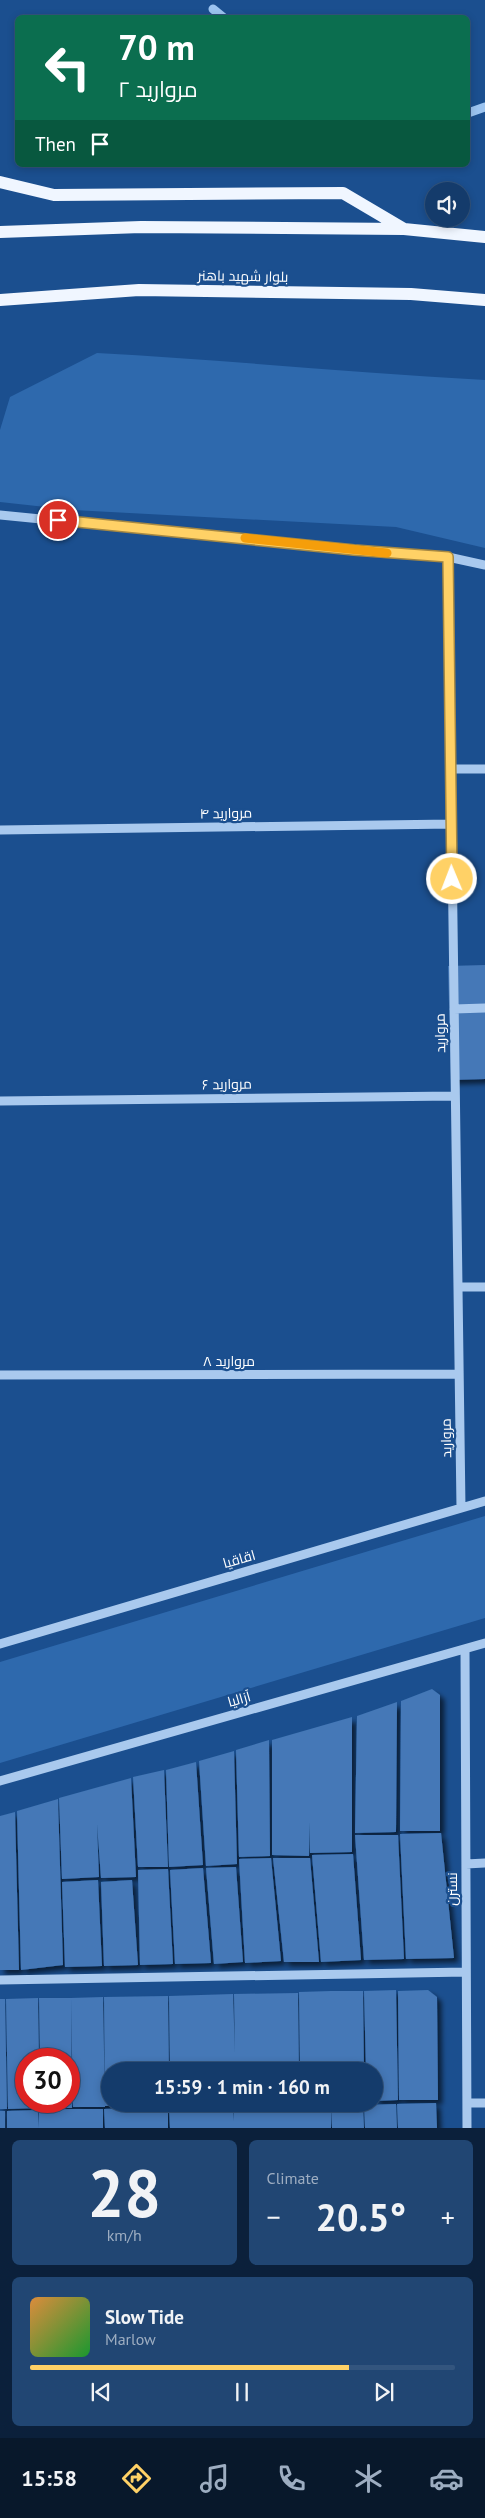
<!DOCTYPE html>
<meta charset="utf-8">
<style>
:root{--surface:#143b6b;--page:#214673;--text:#f1f3f6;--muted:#9dadc1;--line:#33557e;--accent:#ffd166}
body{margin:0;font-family:"PT Sans",Cairo,sans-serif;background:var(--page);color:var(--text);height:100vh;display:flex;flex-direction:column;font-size:19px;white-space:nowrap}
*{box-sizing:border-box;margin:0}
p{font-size:16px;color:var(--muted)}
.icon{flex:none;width:28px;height:28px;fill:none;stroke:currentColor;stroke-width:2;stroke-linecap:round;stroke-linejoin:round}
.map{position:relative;height:2128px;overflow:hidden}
.drawer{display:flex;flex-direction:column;gap:12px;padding:12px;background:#0b203b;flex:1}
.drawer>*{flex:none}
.hud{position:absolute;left:15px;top:15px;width:455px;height:152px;border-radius:8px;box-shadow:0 2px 8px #0003,0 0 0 1px var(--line);background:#0b6e4f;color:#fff;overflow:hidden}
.buttons{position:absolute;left:425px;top:182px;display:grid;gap:10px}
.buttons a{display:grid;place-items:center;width:45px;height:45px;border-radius:50%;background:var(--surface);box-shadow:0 2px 8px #0003,0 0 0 1px var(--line);font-size:25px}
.speed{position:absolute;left:15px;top:2048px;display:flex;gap:10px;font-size:25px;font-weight:700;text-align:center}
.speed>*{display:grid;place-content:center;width:65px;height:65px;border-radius:50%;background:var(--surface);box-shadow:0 2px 8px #0003,0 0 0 1px var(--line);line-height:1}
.speed .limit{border:8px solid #d22;background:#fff;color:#111}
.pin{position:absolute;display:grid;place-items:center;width:42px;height:42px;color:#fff;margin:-21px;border:2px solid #fff;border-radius:50%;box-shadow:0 1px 5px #0007}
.me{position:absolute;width:55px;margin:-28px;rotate:359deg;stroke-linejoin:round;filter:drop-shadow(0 0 4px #0008)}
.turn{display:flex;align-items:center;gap:18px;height:105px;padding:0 20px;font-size:22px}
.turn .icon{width:65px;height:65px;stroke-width:2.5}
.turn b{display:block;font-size:35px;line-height:42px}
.then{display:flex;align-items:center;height:48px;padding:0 20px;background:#0003;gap:10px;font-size:19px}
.big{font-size:38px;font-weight:800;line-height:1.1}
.drawer .card{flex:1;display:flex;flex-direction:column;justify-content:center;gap:8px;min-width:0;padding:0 18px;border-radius:8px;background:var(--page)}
.drawer .dial{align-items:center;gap:0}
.dial b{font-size:65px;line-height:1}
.song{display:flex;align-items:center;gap:15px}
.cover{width:60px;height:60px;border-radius:8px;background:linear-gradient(135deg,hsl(30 70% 55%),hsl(130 70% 35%))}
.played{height:5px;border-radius:2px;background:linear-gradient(90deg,var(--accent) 75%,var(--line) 75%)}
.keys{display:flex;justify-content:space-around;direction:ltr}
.heat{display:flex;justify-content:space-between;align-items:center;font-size:28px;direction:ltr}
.drawer .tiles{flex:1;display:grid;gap:12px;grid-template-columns:1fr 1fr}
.card:last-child{grid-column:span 2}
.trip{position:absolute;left:101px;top:2062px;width:282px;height:50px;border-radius:25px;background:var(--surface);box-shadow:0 2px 8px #0003,0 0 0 1px var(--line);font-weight:800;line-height:50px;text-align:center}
.dock{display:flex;height:80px;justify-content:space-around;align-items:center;background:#08182b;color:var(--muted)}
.dock .icon{width:35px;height:35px}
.dock .selected{color:var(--accent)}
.dock b{font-size:22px;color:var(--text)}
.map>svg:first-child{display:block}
.green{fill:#2e69ad}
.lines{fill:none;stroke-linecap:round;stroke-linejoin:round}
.stream{stroke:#9cc4f0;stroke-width:9}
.building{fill:#4478b7;filter:url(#shadow)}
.minor{stroke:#a9c9ee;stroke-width:9}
.major{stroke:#f0f6ff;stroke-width:12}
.route-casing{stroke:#a68842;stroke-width:12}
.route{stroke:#ffd166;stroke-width:9}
.slow{stroke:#f59e0b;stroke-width:9}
.labels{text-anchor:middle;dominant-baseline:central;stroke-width:4.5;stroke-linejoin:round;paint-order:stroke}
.street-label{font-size:14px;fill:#fff;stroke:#1b4f8f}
</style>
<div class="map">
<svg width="485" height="2128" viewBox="0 0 485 2128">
<defs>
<filter id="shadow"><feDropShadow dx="4.5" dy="4.5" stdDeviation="2.5" flood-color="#0009"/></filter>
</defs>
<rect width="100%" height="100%" fill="#1b4f8f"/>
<!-- green -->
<path class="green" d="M97,353C227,360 355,373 485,380V548L396,527L73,510L0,502V430L10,397Z
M485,1516V1618L0,1763V1662Z"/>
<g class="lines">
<!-- stream -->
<path class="stream" d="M213,9L224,18
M468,113L485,107"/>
</g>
<!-- building -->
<path class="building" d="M485,965V1079L451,1080L448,966Z
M432,1689L440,1695V1831H400L401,1701Z
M397,1702L396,1832L355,1833L357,1716Z
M352,1717V1852L310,1853V1822L309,1856L272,1855V1740Z
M269,1740L270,1856L239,1857L236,1750Z
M234,1751L237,1864L206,1866L199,1761Z
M196,1762L203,1865L169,1867L166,1770Z
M164,1770L168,1867H138L133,1777Z
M131,1778L136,1877L101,1878L97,1824L99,1877L62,1879L59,1798Z
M58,1799L63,1965L21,1970L17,1811Z
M15,1812L19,1970H0V1816Z
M441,1833L454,1958L406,1959L400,1834Z
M355,1835H398L404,1959L364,1960Z
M353,1854L361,1960L321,1962L312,1855Z
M271,1858L281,1961L245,1963L239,1859Z
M273,1858H310L319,1962H284Z
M236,1867L243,1962L214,1964L206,1868Z
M203,1868L211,1963L175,1964L170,1870Z
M168,1869L173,1964L140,1965L138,1870Z
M98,1880L102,1966L65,1967L62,1882Z
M132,1880L138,1965L104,1966L101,1882Z
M396,1990L398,2100L375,2101V2071H366L364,1991Z
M428,1990L437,1997L438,2100H399L398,1991Z
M331,1991H363L364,2071H300L299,1992Z
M298,1993L299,2071H267V2058V2071H170L169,1996L233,1994L235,2053L234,1994Z
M168,1996L169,2071H110V2104H137V2106H105L104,1997Z
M103,1997L105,2107H73L71,1998Z
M38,1998L39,2059H26V2101H40V2108L8,2109L6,1999Z
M39,1998H71L72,2108H40V2101H69V2059H40Z
M0,1999H5L7,2109H0Z
M436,2103L437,2128H398L397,2104Z
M138,2104H169V2106H138Z
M396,2104L397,2128H365L364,2105Z
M331,2105V2128H299V2116V2128H170L169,2108L233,2107L234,2121V2107Z
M363,2105L364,2128H332L331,2106Z
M136,2108V2125V2108H168V2128H105L104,2109Z
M71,2109H103V2128H39V2110Z
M38,2110L39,2128H7V2111Z
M0,2111H5V2128H0Z"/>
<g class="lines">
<!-- minor -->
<path class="minor" d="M0,515L354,550L448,557L485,565
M448,557L461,1508
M451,769H485
M0,830L452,824
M454,1009L485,1008
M0,1101L455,1096
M458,1287H485
M0,1375L459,1374
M0,1644L485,1501
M465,1649L467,2128
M0,1781L485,1643
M466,1864L485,1863
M0,1980L466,1972
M467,2103H485"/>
<!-- major -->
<path class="major" d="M0,182L54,195L343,193L404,229
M0,232L141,227L404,229L485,237
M0,300L139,290L411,294L485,300"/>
</g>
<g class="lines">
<defs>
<path id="route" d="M58,520L354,550L448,557L452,879"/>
</defs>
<!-- route casing -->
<use href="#route" class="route-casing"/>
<!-- route -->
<use href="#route" class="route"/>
<!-- slow -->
<path class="slow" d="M245,538L387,553"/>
</g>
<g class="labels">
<!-- street labels -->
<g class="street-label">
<text transform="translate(243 276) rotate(1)">بلوار شهید باهنر</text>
<text transform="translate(226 813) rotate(-1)">مروارید ۴</text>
<text transform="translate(440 1033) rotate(-91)">مروارید</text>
<text transform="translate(227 1084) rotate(-1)">مروارید ۶</text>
<text x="229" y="1361">مروارید ۸</text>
<text transform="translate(446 1438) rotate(-91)">مروارید</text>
<text transform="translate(239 1559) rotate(-16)">اقاقیا</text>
<text transform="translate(239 1699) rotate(-16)">آزالیا</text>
<text transform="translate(452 1889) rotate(-90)">نسترن</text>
</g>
</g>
</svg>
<div class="buttons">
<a><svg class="icon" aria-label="sound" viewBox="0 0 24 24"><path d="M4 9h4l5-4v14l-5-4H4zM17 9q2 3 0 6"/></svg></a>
</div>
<div class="speed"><div class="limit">30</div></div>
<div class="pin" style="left:58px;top:520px;background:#d93025"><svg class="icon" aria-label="arrive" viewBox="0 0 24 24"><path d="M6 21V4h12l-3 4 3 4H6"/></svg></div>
<svg class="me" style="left:452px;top:879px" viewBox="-20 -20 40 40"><circle r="17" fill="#ffd166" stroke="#fff" stroke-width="3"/><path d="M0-11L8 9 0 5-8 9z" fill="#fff"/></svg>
<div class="trip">15:59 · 1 min · 160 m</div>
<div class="hud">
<div class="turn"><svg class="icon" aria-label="left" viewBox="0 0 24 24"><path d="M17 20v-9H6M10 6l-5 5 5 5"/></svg><div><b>70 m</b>مروارید ۲</div></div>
<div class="then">Then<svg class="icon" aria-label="arrive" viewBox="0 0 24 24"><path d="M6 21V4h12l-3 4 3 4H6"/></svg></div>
</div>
</div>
<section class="drawer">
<div class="tiles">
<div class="card dial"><b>28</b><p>km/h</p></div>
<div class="card"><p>Climate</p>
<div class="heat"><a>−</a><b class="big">20.5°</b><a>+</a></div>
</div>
<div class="card">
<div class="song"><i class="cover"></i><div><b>Slow Tide</b><p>Marlow</p></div></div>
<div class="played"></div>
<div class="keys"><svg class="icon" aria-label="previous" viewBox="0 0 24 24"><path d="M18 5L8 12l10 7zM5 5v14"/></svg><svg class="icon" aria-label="pause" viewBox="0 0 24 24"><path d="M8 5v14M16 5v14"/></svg><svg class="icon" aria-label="next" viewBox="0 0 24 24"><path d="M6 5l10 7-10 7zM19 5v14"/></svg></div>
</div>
</div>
</section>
<nav class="dock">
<b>15:58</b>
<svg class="icon selected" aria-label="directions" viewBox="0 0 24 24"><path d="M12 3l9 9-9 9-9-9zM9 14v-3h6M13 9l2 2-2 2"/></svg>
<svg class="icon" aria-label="music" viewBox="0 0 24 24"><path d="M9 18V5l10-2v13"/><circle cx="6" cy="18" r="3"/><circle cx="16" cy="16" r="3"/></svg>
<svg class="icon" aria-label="phone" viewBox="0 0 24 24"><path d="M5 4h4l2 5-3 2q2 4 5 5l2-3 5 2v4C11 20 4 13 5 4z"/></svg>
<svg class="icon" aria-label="climate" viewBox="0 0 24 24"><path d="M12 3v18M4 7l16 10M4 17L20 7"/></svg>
<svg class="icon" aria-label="car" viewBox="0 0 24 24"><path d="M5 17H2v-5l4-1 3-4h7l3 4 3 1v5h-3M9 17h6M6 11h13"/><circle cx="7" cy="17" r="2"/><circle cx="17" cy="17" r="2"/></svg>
</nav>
